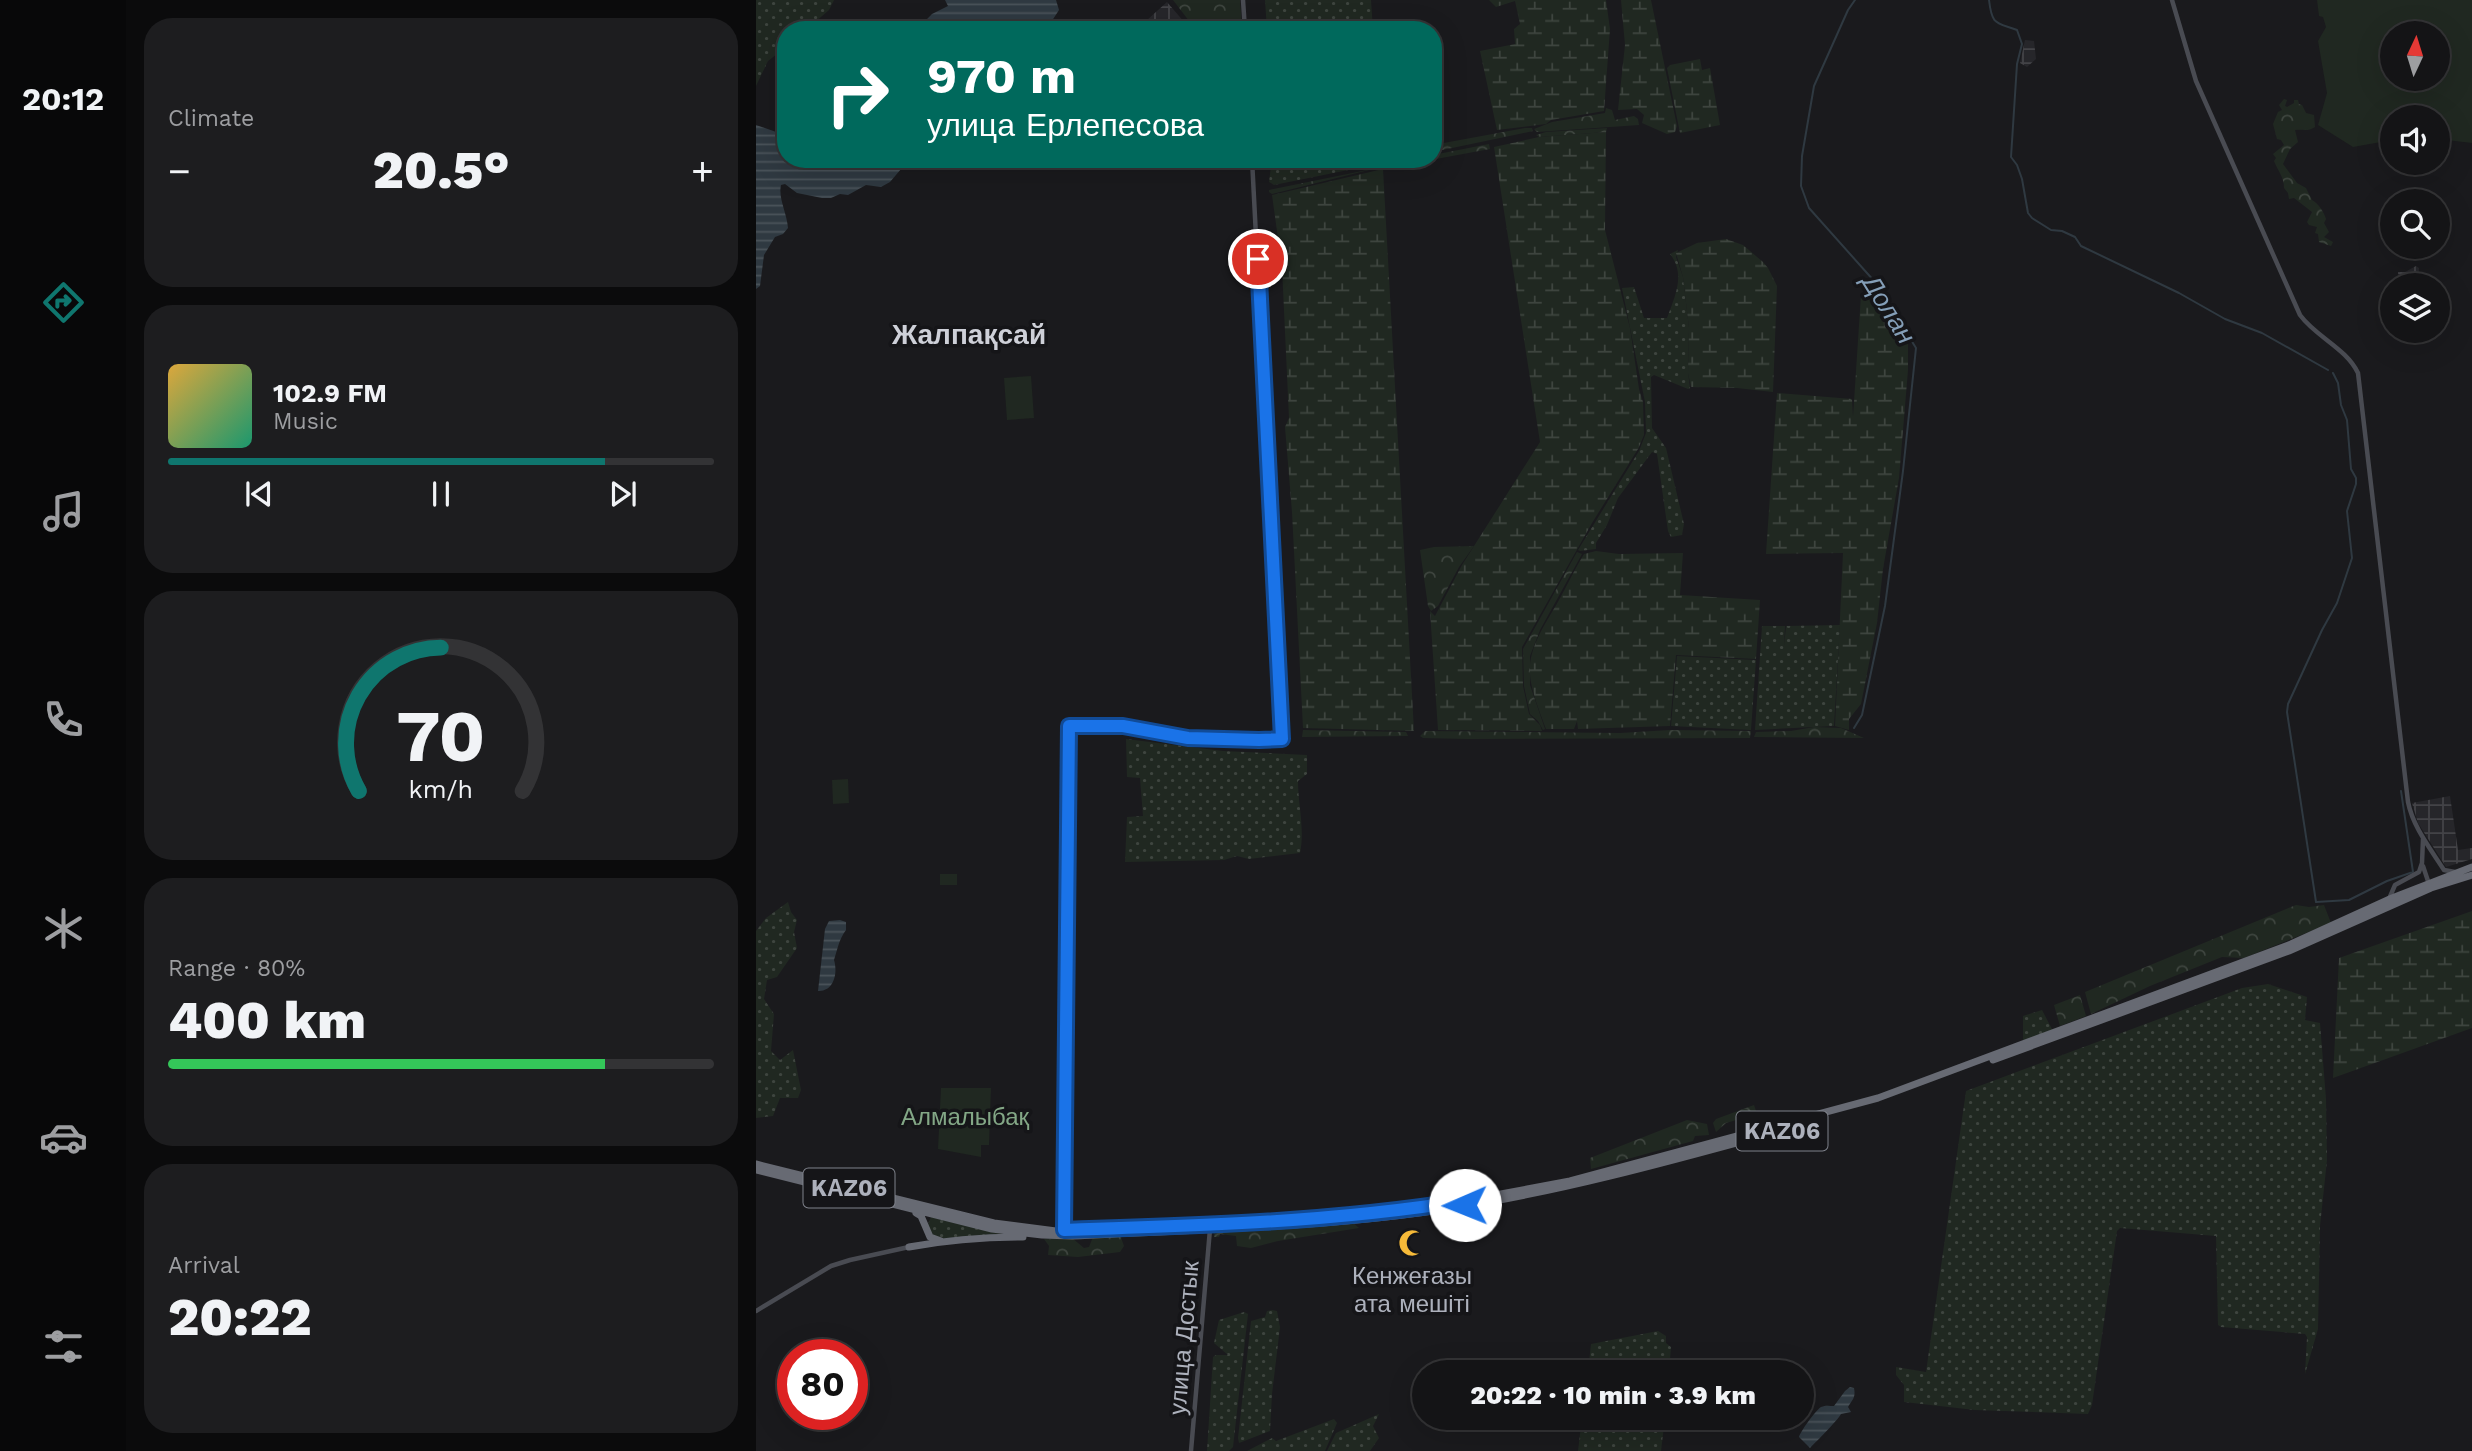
<!DOCTYPE html>
<meta charset="utf-8">
<style>
:root{--surface:#141416;--page:#1d1d1f;--text:#f1f3f6;--muted:#9d9ea1;--line:#333335;--accent:#0f766e}
body{margin:0;font-family:"Work Sans",sans-serif;background:var(--page);color:var(--text);height:100vh;display:flex;flex-direction:column;font-size:26px;white-space:nowrap}
*{box-sizing:border-box;margin:0}
p{font-size:23px;color:var(--muted)}
.icon{flex:none;width:38px;height:38px;fill:none;stroke:currentColor;stroke-width:2;stroke-linecap:round;stroke-linejoin:round}
.map{position:relative;flex:1;overflow:hidden}
.sheet{display:flex;flex-direction:column;gap:18px;padding:18px;background:#0b0b0c;width:630px}
.sheet>*{flex:none}
.guide{position:absolute;left:21px;top:21px;width:665px;height:147px;border-radius:28px;box-shadow:0 7px 28px #0002,0 0 0 2px var(--line);background:#00695c;color:#fff;overflow:hidden}
.needle{width:46px;rotate:4deg}
.controls{position:absolute;left:1624px;top:21px;display:grid;gap:14px}
.controls a{display:grid;place-items:center;width:70px;height:70px;border-radius:50%;background:var(--surface);box-shadow:0 7px 28px #0002,0 0 0 2px var(--line);font-size:35px}
.speed{position:absolute;left:21px;top:1339px;display:flex;gap:14px;font-size:35px;font-weight:700;text-align:center}
.speed>*{display:grid;place-content:center;width:91px;height:91px;border-radius:50%;background:var(--surface);box-shadow:0 7px 28px #0002,0 0 0 2px var(--line);line-height:1}
.speed .limit{border:10px solid #d22;background:#fff;color:#111}
.pin{position:absolute;display:grid;place-items:center;width:60px;height:60px;color:#fff;margin:-30px;border:4px solid #fff;border-radius:50%;box-shadow:0 2px 7px #0007}
.me{position:absolute;width:77px;margin:-38px;rotate:269deg;stroke-linejoin:round;filter:drop-shadow(0 0 5px #0008)}
.turn{display:flex;align-items:center;gap:24px;height:147px;padding:0 35px;font-size:32px}
.turn .icon{width:91px;height:91px;stroke-width:2.5}
.turn b{display:block;font-size:49px;line-height:60px}
.big{font-size:52px;font-weight:800;line-height:1.1}
.sheet .widget{flex:1;display:flex;flex-direction:column;justify-content:center;gap:10px;min-width:0;padding:0 24px;border-radius:28px;background:var(--page)}
.sheet .dial{align-items:center;gap:0}
.dial svg{height:182px;overflow:visible;fill:none;stroke:var(--line);stroke-width:7;stroke-linecap:round;text-anchor:middle}
.dial text{fill:var(--text);stroke:none}
.song{display:flex;align-items:center;gap:21px}
.cover{width:84px;height:84px;border-radius:10px;background:linear-gradient(135deg,hsl(40 70% 55%),hsl(160 70% 35%))}
.played{height:7px;border-radius:4px;background:linear-gradient(90deg,var(--accent) 80%,var(--line) 80%)}
.keys{display:flex;justify-content:space-around;direction:ltr}
.heat{display:flex;justify-content:space-between;align-items:center;font-size:38px;direction:ltr}
.charge{height:10px;border-radius:5px;background:linear-gradient(90deg,#34c759 80%,var(--line) 0)}
.trip{position:absolute;left:656px;top:1360px;width:402px;height:70px;border-radius:35px;background:var(--surface);box-shadow:0 7px 28px #0002,0 0 0 2px var(--line);font-weight:800;line-height:70px;text-align:center}
main{display:flex;flex:1;min-height:0}
.menu{display:flex;flex-direction:column;width:126px;justify-content:space-around;align-items:center;background:#080809;color:var(--muted)}
.menu .icon{width:49px;height:49px}
.menu .selected{color:var(--accent)}
.menu b{font-size:32px;color:var(--text)}
.map>svg:first-child{display:block}
.industrial{fill:url(#industrial-grid)}
.grass{fill:url(#grass-dots)}
.forest{fill:url(#forest-crowns)}
.wetland{fill:url(#wetland-marsh)}
.park{fill:#202821;fill-rule:evenodd}
.water{fill:url(#water-rules)}
.lines{fill:none;stroke-linecap:round;stroke-linejoin:round}
.stream{stroke:#2f3941;stroke-width:2}
.secondary{stroke:#494b52;stroke-width:4.5}
.highway{stroke:#676a73;stroke-width:7}
.route-casing{stroke:#114b97;stroke-width:18}
.route{stroke:#1a73e8;stroke-width:12}
.labels{text-anchor:middle;dominant-baseline:central;stroke-width:7;stroke-linejoin:round;paint-order:stroke}
.shield{fill:#151518;stroke:#7f828b;stroke-width:2}
.shield-label{font-size:23px;font-weight:bold;fill:#adb1bc}
.park-label{font-size:24px;fill:#83a786;stroke:#151518}
.poi-label{font-size:24px;fill:#adb1bc;stroke:#151518}
.street-label{font-size:24px;fill:#adb1bc;stroke:#151518}
.water-label{font-size:26px;font-style:italic;fill:#849eb7;stroke:#151518}
.quarter-label{font-size:28px;font-weight:bold;fill:#ced0d8;stroke:#151518}
</style>
<main>
<nav class="menu">
<b>20:12</b>
<svg class="icon selected" aria-label="directions" viewBox="0 0 24 24"><path d="M12 3l9 9-9 9-9-9zM9 14v-3h6M13 9l2 2-2 2"/></svg>
<svg class="icon" aria-label="music" viewBox="0 0 24 24"><path d="M9 18V5l10-2v13"/><circle cx="6" cy="18" r="3"/><circle cx="16" cy="16" r="3"/></svg>
<svg class="icon" aria-label="phone" viewBox="0 0 24 24"><path d="M5 4h4l2 5-3 2q2 4 5 5l2-3 5 2v4C11 20 4 13 5 4z"/></svg>
<svg class="icon" aria-label="climate" viewBox="0 0 24 24"><path d="M12 3v18M4 7l16 10M4 17L20 7"/></svg>
<svg class="icon" aria-label="car" viewBox="0 0 24 24"><path d="M5 17H2v-5l4-1 3-4h7l3 4 3 1v5h-3M9 17h6M6 11h13"/><circle cx="7" cy="17" r="2"/><circle cx="17" cy="17" r="2"/></svg>
<svg class="icon" aria-label="filters" viewBox="0 0 24 24"><path d="M4 7h16M4 17h16"/><circle cx="9" cy="7" r="2"/><circle cx="15" cy="17" r="2"/></svg>
</nav>
<section class="sheet">
<div class="widget"><p>Climate</p>
<div class="heat"><a>−</a><b class="big">20.5°</b><a>+</a></div>
</div>
<div class="widget">
<div class="song"><i class="cover"></i><div><b>102.9 FM</b><p>Music</p></div></div>
<div class="played"></div>
<div class="keys"><svg class="icon" aria-label="previous" viewBox="0 0 24 24"><path d="M18 5L8 12l10 7zM5 5v14"/></svg><svg class="icon" aria-label="pause" viewBox="0 0 24 24"><path d="M8 5v14M16 5v14"/></svg><svg class="icon" aria-label="next" viewBox="0 0 24 24"><path d="M6 5l10 7-10 7zM19 5v14"/></svg></div>
</div>
<div class="widget dial"><svg viewBox="0 0 100 80">
<path d="M14 69A42 42 0 1 1 86 69"/>
<path d="M14 69A42 42 0 0 1 50 6" stroke="#0f766e"/>
<text x="50" y="56" font-size="32" font-weight="700">70</text>
<text x="50" y="72" font-size="11">km/h</text>
</svg></div>
<div class="widget"><p>Range · 80%</p><b class="big">400 km</b><div class="charge"></div></div>
<div class="widget"><p>Arrival</p><b class="big">20:22</b></div>
</section>
<div class="map">
<svg width="1716" height="1451" viewBox="0 0 1716 1451">
<defs>
<pattern id="industrial-grid" width="8" height="8" patternUnits="userSpaceOnUse" patternTransform="scale(1.75)"><rect width="8" height="8" fill="#26262a"/><path d="M0 4h8M4 0v8" fill="none" stroke="#434347"/></pattern>
<pattern id="grass-dots" width="8" height="8" patternUnits="userSpaceOnUse" patternTransform="scale(1.75)"><rect width="8" height="8" fill="#202821"/><path d="M2 2h.1M6 6h.1" fill="none" stroke="#3e453f" stroke-width="1.8" stroke-linecap="round"/></pattern>
<pattern id="forest-crowns" width="20" height="18" patternUnits="userSpaceOnUse" patternTransform="scale(1.75)"><rect width="20" height="18" fill="#202821"/><path d="M2 6a3 3 0 1 1 6 0M12 15a3 3 0 1 1 6 0" fill="none" stroke="#3e453f"/></pattern>
<pattern id="wetland-marsh" width="20" height="14" patternUnits="userSpaceOnUse" patternTransform="scale(1.75)"><rect width="20" height="14" fill="#202821"/><path d="M1 5h8M5 5V1M11 12h8M15 12V8" fill="none" stroke="#3e453f"/></pattern>
<pattern id="water-rules" width="6" height="5" patternUnits="userSpaceOnUse" patternTransform="scale(1.75)"><rect width="6" height="5" fill="#2f3941"/><path d="M0 2.5h6" fill="none" stroke="#4a535a"/></pattern>
</defs>
<rect width="100%" height="100%" fill="#1a1a1d"/>
<!-- industrial -->
<path class="industrial" d="M411,2L435,30H380Z
M1269,40L1278,41L1280,59L1271,67L1264,63Z
M315,159H359L357,167L315,162Z
M1660,266L1663,268L1662,285H1643L1642,272H1649Z
M1694,796L1702,850L1716,848V859L1690,867L1662,823L1656,803Z"/>
<!-- grass -->
<path class="grass" d="M0,0H78L73,10L50,30H30V47L12,61L0,86Z
M509,0H615L617,30H511Z
M516,159H625L627,163L518,185L513,182Z
M922,250L920,257L927,277L933,328L932,372L934,388L932,389L898,375L895,377L896,428L910,448L928,524L926,535L915,537L912,531L901,454L896,452L862,498L851,525L840,543V549L824,551L822,550L883,451L890,433L889,402L866,288L878,287L888,318H911C919,296 930,274 914,254Z
M1084,625L1078,726L999,730L1006,626H1029L1028,647L1030,626Z
M921,656L1000,660L995,730L915,726Z
M370,739L467,751L551,755V774L542,781C542,805 549,829 544,853L493,859L481,856L468,860L369,862L371,817L387,816L384,778L371,777Z
M32,902L35,912L41,920L38,932L41,948L21,977L11,980L8,999L18,1014L15,1051L24,1060L37,1050L45,1090L42,1098H24L17,1116L0,1118V931L10,918Z
M1512,984L1551,997L1549,1020L1564,1023L1570,1099L1571,1160L1564,1226L1562,1329L1549,1374L1551,1337L1549,1334L1465,1327L1462,1325L1460,1236L1364,1228L1361,1231L1336,1405L1332,1414L1219,1410L1148,1402V1385L1140,1375V1367L1170,1372L1210,1091L1486,988Z
M1286,1010L1297,1031L1267,1042V1016Z
M175,1217L251,1233L185,1239L177,1237L171,1226Z
M516,1310L521,1311L524,1327L516,1394L514,1431L483,1443L482,1438L495,1321L509,1317L511,1311Z
M488,1312L492,1314L477,1447L473,1451H451L457,1357L460,1355H472L458,1343L463,1320Z
M902,1331L910,1336V1343L915,1347L913,1372H832L835,1344Z
M623,1414L617,1426L623,1438L614,1451H571L580,1433Z
M826,1418H909L905,1451H822Z
M578,1419L581,1423L569,1451H491L516,1438L520,1441Z"/>
<!-- forest -->
<path class="forest" d="M417,0H484L486,30H440Z
M1528,99L1531,100L1529,106L1531,107L1538,103V100H1542L1543,104L1546,105L1550,113L1558,115L1559,127C1551,132 1548,129 1539,130L1542,142L1534,149L1527,164L1541,183L1550,188L1556,200C1562,203 1568,212 1570,219L1568,223L1573,232L1568,237L1577,242L1575,246L1563,242L1562,234L1559,233L1561,227L1553,225L1551,222L1556,212L1538,198L1533,199L1532,193L1528,188C1528,177 1522,171 1518,161L1520,158L1517,154L1528,145L1525,140L1521,139L1517,124L1522,112L1526,110L1523,105Z
M850,108L856,110L859,120L878,116L882,119L883,125L781,132L778,129L796,122L849,113Z
M769,128H776L777,131L677,152V145Z
M851,128L850,132L783,137L780,135L790,132Z
M733,144L734,149L658,163H641L658,159H677V155Z
M621,168L516,194L513,192V190Z
M718,546L703,567L682,606L675,611L672,606L664,550L678,547Z
M821,552L826,554L784,630L774,656V685L789,729L787,730L782,721L774,714L768,686L767,649Z
M1058,727L1085,728L1108,738L998,737L1000,732L1035,731Z
M547,730L650,732L652,736L546,737Z
M914,730L995,731L994,738L713,739L667,738L664,736L669,731L864,733Z
M1540,905L1553,907L1568,905L1575,923L1488,958L1466,957L1394,986L1335,1014L1329,992Z
M1324,995L1330,1016L1304,1026L1298,1005Z
M998,1105L1001,1114L970,1123L960,1132L957,1123L960,1119Z
M931,1120L951,1124L953,1135L939,1136L937,1141L835,1169L834,1158Z
M596,1222L603,1228L522,1241L495,1248L481,1246L480,1236L464,1234L463,1237H458V1231Z
M364,1235L368,1246L364,1252L322,1257L292,1255L293,1246L288,1239L316,1238L328,1248L333,1247L337,1237Z"/>
<!-- wetland -->
<path class="wetland" d="M733,0H850L854,29L848,111L795,120L790,124L741,130L724,51L759,44L758,29L764,24L759,1L740,7Z
M865,0H895L921,126L919,132L911,134L886,123L888,115L881,109L862,110L869,45Z
M944,59L946,70L954,68L964,125L924,133L911,68L914,65Z
M850,132L849,230L874,328L883,389L887,402L888,435L882,449L836,523L766,647L767,686L773,714L784,725L786,731L682,730L674,611L679,616L706,565L784,442L738,147L783,137Z
M627,169L658,731L547,728L536,512L529,427L533,418L526,267L516,195Z
M970,239L987,245L1007,262L1012,268L1021,286L1017,392L981,388L935,387L932,373L933,328L927,277L920,253L941,243Z
M1122,291L1152,341V370L1143,478L1127,569L1121,623L1105,704L1093,719V730L1079,726L1087,553L1010,554L1021,393L1096,399L1097,417L1105,295Z
M840,551L863,554L927,553L924,595L1004,600L1000,659L920,655L914,726L822,729L821,721L818,729H790C770,675 765,663 796,612C808,593 816,573 828,554Z
M1716,911V1028L1577,1078L1583,958Z"/>
<!-- park -->
<path class="park" d="M1561,0H1716V143L1682,139V117H1636V140L1597,147L1562,125L1571,93L1562,41L1570,27L1567,17L1563,16ZM1682,33V79H1636V33Z
M275,376L278,418L251,420L248,378Z
M92,779L93,803L77,804L76,780Z
M184,874H201V885H184Z
M185,1088H235L233,1145H225V1157L182,1149Z"/>
<!-- water -->
<path class="water" d="M189,0H300L303,10L290,30H117L125,23L169,21L176,14L192,6Z
M0,125L23,133L30,131V159H160L151,162L134,182L125,187L110,185L92,195L84,194L75,198H66L41,193L29,184L25,185C22,198 31,213 32,228L27,234L19,237L8,255L4,286L0,289Z
M84,920L90,922V930C83,939 81,951 78,960C82,973 78,992 62,991L69,929L73,921Z
M1094,1387L1098,1388C1100,1398 1096,1400 1092,1407L1095,1412L1085,1414C1081,1421 1061,1441 1054,1448L1043,1437C1044,1432 1060,1410 1065,1407C1070,1405 1073,1406 1078,1406L1089,1391Z"/>
<g class="lines">
<!-- stream -->
<path class="stream" d="M1233,0C1236,26 1240,22 1261,30L1266,44L1261,64L1255,157L1261,165L1266,179L1272,213L1276,218L1295,230L1306,231L1319,237L1325,246L1423,293L1469,319L1506,333L1572,370
M1577,373L1582,383L1585,405L1591,420L1595,469L1600,478V484L1591,511L1596,558L1581,603L1566,630L1532,704L1531,712L1560,902L1593,900L1631,881L1657,872L1645,791
M1098,728L1106,715L1129,606L1147,471L1160,348L1119,282L1053,208L1045,186L1046,156L1058,86L1092,10L1099,0"/>
<!-- secondary -->
<path class="secondary" d="M487,0L489,30
M1416,0L1440,81L1544,315C1560,337 1590,348 1602,373L1652,802C1657,827 1674,848 1688,870L1699,872
M1667,866L1673,884
M1633,899L1639,885L1663,872L1666,863L1667,839
M308,1230L313,726L375,727L432,738L503,741L526,739L496,159
M0,1311L75,1266L94,1260L153,1247
M435,1451L454,1229"/>
<!-- highway -->
<path class="highway" d="M1237,1060L1533,951L1675,888L1716,875
M0,1164L238,1223L300,1231L544,1219L612,1213L707,1201L814,1181L1122,1098L1535,944L1636,898L1716,867
M0,1170L236,1229L286,1235L316,1236C443,1229 571,1228 697,1208C806,1191 911,1162 1017,1133
M160,1213L165,1216L174,1237L185,1241
M153,1247C191,1240 228,1237 267,1237"/>
</g>
<g class="lines">
<defs>
<path id="route" d="M502,259L526,739L503,740L432,738L367,726H313L308,1230C441,1226 575,1222 707,1201L709,1205"/>
</defs>
<!-- route casing -->
<use href="#route" class="route-casing"/>
<!-- route -->
<use href="#route" class="route"/>
</g>
<!-- icons -->
<defs>
<symbol id="mosque-bare" viewBox="-9 -9 18 18"><path d="M3.5-4.9A6 6 0 1 0 3.5 4.9A5 5 0 1 1 3.5-4.9Z" fill="#f6ba39" stroke="#151518" stroke-width="2.5" paint-order="stroke"/></symbol>
</defs>
<g fill-rule="evenodd">
<use href="#mosque-bare" x="637" y="1224" width="38" height="38"/>
</g>
<g class="labels">
<!-- shield labels -->
<g class="shield">
<rect x="980.5" y="1111.5" width="91" height="39" rx="5"/>
<rect x="47.5" y="1168.5" width="91" height="39" rx="5"/>
</g>
<g class="shield-label">
<text x="1026" y="1131">KАZ06</text>
<text x="93" y="1188">KАZ06</text>
</g>
<!-- park labels -->
<g class="park-label">
<text x="209" y="1117">Алмалыбақ</text>
</g>
<!-- poi labels -->
<g class="poi-label">
<text x="656" y="1276">Кенжеғазы<tspan x="656" dy="28">ата мешіті</tspan></text>
</g>
<!-- street labels -->
<g class="street-label">
<text transform="translate(428 1338) rotate(-85)">улица Достык</text>
</g>
<!-- water labels -->
<g class="water-label">
<text transform="translate(1133 309) rotate(58)">Долан</text>
</g>
<!-- quarter labels -->
<g class="quarter-label">
<text x="213" y="334">Жалпақсай</text>
</g>
</g>
</svg>
<div class="controls">
<a><svg class="needle" viewBox="-14 -14 28 28"><path d="M0-13l5 13h-10z" fill="#e53935"/><path d="M0 13l5-13h-10z" fill="#9d9ea1"/></svg></a>
<a><svg class="icon" aria-label="sound" viewBox="0 0 24 24"><path d="M4 9h4l5-4v14l-5-4H4zM17 9q2 3 0 6"/></svg></a>
<a><svg class="icon" aria-label="search" viewBox="0 0 24 24"><circle cx="10" cy="10" r="6"/><path d="M15 15l6 6"/></svg></a>
<a><svg class="icon" aria-label="layers" viewBox="0 0 24 24"><path d="M12 4l9 5-9 5-9-5zM3 14l9 5 9-5"/></svg></a>
</div>
<div class="speed"><div class="limit">80</div></div>
<div class="pin" style="left:502px;top:259px;background:#d93025"><svg class="icon" aria-label="arrive" viewBox="0 0 24 24"><path d="M6 21V4h12l-3 4 3 4H6"/></svg></div>
<svg class="me" style="left:709px;top:1205px" viewBox="-20 -20 40 40"><circle r="19" fill="#fff"/><path d="M0-13L10 11 0 6-10 11z" fill="#1a73e8"/></svg>
<div class="trip">20:22 · 10 min · 3.9 km</div>
<div class="guide">
<div class="turn"><svg class="icon" aria-label="right" viewBox="0 0 24 24"><path d="M7 20v-9h11M14 6l5 5-5 5"/></svg><div><b>970 m</b>улица Ерлепесова</div></div>
</div>
</div>
</main>
